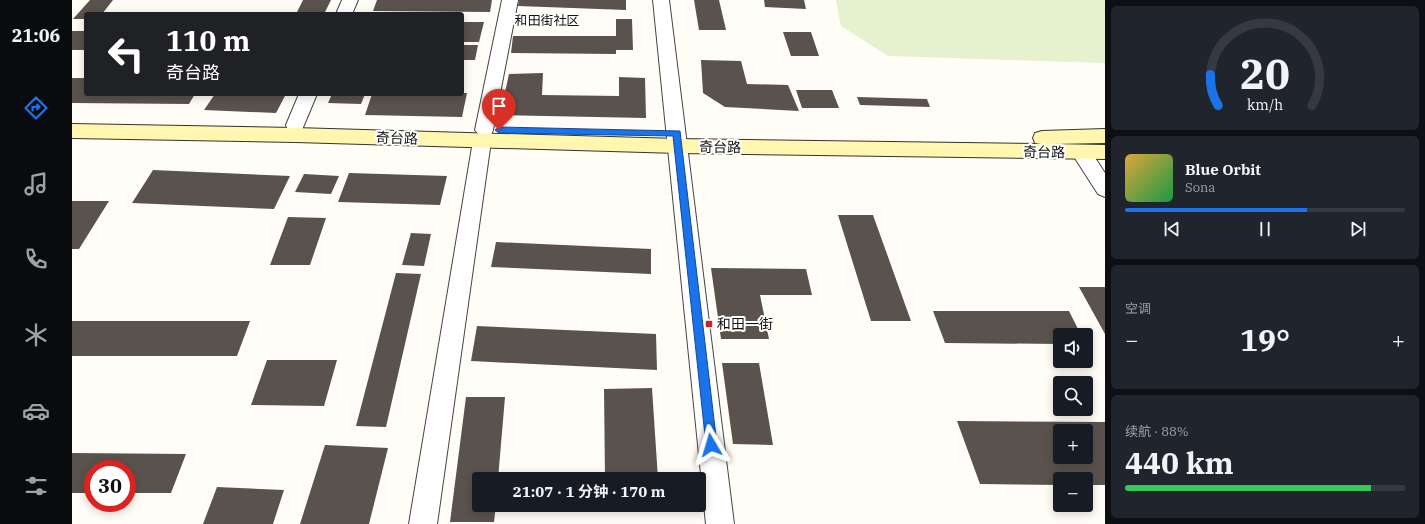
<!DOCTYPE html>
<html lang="zh">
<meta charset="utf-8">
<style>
:root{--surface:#171b24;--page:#20242c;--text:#f1f3f6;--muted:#9ea1a6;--line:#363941;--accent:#1a73e8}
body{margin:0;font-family:"IBM Plex Serif","Noto Sans SC",serif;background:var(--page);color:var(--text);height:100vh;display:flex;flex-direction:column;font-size:15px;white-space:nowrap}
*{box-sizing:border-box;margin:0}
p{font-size:13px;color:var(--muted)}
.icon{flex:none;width:22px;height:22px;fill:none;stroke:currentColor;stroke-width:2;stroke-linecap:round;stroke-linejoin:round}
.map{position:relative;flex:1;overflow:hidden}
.drawer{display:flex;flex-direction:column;gap:6px;padding:6px;background:#0d0f14;width:320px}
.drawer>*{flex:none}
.hud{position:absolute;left:12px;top:12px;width:380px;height:84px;border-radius:4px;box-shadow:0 2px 10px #0003;background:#202124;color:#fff;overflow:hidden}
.fabs{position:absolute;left:981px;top:328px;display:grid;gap:8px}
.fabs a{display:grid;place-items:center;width:40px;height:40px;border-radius:4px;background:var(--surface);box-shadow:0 2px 10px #0003;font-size:20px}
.speed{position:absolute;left:12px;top:460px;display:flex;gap:8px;font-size:20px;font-weight:700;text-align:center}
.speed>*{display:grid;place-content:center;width:52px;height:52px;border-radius:50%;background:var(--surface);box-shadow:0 2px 10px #0003;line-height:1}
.speed .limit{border:6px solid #d22;background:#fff;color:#111}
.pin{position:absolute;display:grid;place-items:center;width:34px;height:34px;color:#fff;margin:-41px -17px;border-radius:50% 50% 50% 0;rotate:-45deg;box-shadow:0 0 4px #0007}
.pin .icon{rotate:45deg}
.me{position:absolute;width:44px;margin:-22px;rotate:353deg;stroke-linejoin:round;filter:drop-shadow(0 0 3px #0008)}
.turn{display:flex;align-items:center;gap:14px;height:84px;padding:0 16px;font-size:18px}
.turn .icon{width:52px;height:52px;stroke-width:2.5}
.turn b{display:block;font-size:28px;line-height:34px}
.big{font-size:30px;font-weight:700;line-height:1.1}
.drawer .tile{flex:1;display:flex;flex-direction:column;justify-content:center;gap:6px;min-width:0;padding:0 14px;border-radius:6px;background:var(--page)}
.drawer .dial{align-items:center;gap:0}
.dial svg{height:104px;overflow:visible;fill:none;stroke:var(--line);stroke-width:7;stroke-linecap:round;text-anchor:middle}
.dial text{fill:var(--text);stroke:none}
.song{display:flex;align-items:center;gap:12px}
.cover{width:48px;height:48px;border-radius:6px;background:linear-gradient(135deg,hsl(40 70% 55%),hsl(140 70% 35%))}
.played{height:4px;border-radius:2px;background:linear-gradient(90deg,var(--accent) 65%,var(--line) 65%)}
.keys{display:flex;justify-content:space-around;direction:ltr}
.heat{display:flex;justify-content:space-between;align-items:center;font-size:22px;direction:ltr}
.charge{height:6px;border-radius:3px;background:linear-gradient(90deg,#34c759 88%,var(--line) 0)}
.trip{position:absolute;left:400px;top:472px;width:234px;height:40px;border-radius:4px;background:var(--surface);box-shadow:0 2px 10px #0003;font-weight:700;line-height:40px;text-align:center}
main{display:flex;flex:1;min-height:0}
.dock{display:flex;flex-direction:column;width:72px;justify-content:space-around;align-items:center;background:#090b0e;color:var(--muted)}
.dock .icon{width:28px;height:28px}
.dock .on{color:var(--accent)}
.dock b{font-size:18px;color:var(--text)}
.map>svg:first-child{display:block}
.pitch{fill:#e6f2cf}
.building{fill:#5a524d;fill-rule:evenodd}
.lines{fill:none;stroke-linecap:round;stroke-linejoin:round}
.street-casing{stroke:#444;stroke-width:2}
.secondary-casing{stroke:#333;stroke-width:2}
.street{fill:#fff;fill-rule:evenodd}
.secondary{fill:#fff6b0;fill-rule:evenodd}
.route{fill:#1a73e8;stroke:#114b97}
.poi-dot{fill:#c4262e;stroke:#fff;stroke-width:1.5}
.labels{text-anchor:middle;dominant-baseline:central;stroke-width:4;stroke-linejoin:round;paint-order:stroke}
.far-neighbourhood-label{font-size:13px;fill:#111;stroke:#fff}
.street-label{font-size:14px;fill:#111;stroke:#fff}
.poi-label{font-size:14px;fill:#111;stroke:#fff;text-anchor:start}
</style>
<main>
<nav class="dock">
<b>21:06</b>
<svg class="icon on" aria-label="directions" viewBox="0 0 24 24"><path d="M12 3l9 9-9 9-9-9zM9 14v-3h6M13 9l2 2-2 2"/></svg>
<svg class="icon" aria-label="music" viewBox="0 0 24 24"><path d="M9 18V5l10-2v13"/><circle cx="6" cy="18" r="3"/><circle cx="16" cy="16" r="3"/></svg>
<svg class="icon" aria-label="phone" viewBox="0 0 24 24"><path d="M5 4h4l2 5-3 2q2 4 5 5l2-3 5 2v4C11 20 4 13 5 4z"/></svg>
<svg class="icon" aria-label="climate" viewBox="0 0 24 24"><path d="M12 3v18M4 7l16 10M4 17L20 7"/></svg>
<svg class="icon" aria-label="car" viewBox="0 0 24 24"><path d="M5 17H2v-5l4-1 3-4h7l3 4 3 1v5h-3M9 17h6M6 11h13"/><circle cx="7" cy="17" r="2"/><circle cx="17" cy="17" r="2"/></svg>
<svg class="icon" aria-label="filters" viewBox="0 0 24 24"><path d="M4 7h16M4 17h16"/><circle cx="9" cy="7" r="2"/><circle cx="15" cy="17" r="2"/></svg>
</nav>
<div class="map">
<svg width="1033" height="524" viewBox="0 0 1033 524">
<rect width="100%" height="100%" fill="#fffdf5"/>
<!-- pitch -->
<path class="pitch" d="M764,0H1033V63L816,56L769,26Z"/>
<!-- building -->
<path class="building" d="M18,0H41L30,14H14V19H1Z
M231,0H259L252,14H224Z
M305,0H420L418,12L301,11Z
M447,0H554V10L446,6Z
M622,0H647L654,30H627Z
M692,0H732L734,9L693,7Z
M544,19H560L561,50H544V54L439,53L441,36H544Z
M392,22H412L407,42H390Z
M0,31H14V50H0Z
M711,32H739L747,56H719Z
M390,45H406L403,60H390Z
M629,60L669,61L675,84L716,85L727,111L653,107L631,93Z
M471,73L470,95L547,96V77L573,78L574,118L428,115L437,74Z
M0,78H14V94H123L117,104L0,103Z
M724,90H760L767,108H730Z
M390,93H395L390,117L293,115L300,94Z
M143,94H214L204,113L132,110Z
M260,94H293L289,104L256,103Z
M785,97L855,99L858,107L788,105Z
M81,170L218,176L202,209L60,203Z
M277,173L375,176L368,205L266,202Z
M232,174L267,176L259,194L223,192Z
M0,201H37L7,249H0Z
M766,215H801L839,321H799Z
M216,217L254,218L238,265H198Z
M339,233L359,234L352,266L330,265Z
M424,242L579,249V274L419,267Z
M639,268L734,269L740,295H688L697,339H649Z
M324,273L349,274L314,427L284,426Z
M1007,287H1033V334Z
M861,311H997L1009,335H988V344L873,343Z
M0,321H178L165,356H0Z
M405,326L584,334L585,370L399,361Z
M195,360H265L252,406L179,405Z
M650,363H687L701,445L661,444Z
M580,388L586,479H533L532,389Z
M394,397H433L426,479H407V505H424L422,522H378Z
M885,421L1033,422V485H1014V479H988V485L908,484ZM988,431H1014V457H988Z
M253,445L316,448L297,524H228Z
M0,453L114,454L99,493H55V469H21V493H0Z
M145,487L212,490L201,524H131Z
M533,505H587L588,512H533Z"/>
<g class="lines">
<defs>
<path id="street" d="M270,0H286L280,14H264Z
M430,0H446L421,130L419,135L415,136L419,141L365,524H337L401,141L403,136L407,135L403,130Z
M581,0H597L662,524H634Z
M227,94H245L232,125L230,130L223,131L216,130L214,125Z
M1009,145L1016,147L1033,173V197L1026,194L999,152L1002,147Z"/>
<path id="secondary" d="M0,124L223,128L606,139L969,144L963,143L961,138L963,133L970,131L1033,129V143L979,144L1033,145V159L606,153L223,142L0,138Z"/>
</defs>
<!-- street casing -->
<use href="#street" class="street-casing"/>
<!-- secondary casing -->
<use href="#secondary" class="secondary-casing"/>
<!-- street -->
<use href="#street" class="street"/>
<!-- secondary -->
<use href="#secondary" class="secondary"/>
</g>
<!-- route -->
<path class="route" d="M427,127L608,131L645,445L643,449L639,451L635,449L634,445L601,136L427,133L423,130Z"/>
<!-- markers -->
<rect class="poi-dot" x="633" y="320" width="8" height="8" rx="2"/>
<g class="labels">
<!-- far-neighbourhood labels -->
<g class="far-neighbourhood-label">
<text x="475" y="20">和田街社区</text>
</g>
<!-- street labels -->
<g class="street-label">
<text transform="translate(325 138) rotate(2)">奇台路</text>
<text transform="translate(648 147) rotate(1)">奇台路</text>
<text transform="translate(972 152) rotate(1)">奇台路</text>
</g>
<!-- poi labels -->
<g class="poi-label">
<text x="645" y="324">和田一街</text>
</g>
</g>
</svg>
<div class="fabs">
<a><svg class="icon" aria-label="sound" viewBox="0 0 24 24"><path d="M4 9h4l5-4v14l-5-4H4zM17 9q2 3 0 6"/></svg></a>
<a><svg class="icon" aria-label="search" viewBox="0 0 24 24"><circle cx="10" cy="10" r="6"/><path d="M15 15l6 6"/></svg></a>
<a>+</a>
<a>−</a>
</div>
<div class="speed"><div class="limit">30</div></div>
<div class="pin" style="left:427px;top:130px;background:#d93025"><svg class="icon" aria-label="arrive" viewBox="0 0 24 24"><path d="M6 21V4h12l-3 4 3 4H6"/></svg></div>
<svg class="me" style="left:639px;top:445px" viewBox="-20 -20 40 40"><path d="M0-17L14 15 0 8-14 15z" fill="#1a73e8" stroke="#fff" stroke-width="4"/></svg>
<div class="trip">21:07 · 1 分钟 · 170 m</div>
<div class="hud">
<div class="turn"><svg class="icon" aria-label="left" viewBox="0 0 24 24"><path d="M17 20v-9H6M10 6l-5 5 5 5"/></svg><div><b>110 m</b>奇台路</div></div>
</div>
</div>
<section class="drawer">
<div class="tile dial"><svg viewBox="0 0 100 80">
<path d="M14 69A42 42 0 1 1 86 69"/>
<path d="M14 69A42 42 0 0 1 8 45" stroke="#1a73e8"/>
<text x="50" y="56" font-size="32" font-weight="700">20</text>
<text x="50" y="72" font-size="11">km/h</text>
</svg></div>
<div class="tile">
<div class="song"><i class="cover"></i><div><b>Blue Orbit</b><p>Sona</p></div></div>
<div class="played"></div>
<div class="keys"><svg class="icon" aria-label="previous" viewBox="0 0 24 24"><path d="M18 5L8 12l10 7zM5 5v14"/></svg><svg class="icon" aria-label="pause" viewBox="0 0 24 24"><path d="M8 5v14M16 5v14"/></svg><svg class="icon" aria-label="next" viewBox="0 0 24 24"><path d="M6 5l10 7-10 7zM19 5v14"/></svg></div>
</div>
<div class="tile"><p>空调</p>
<div class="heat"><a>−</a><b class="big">19°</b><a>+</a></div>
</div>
<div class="tile"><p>续航 · 88%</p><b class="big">440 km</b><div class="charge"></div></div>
</section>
</main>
